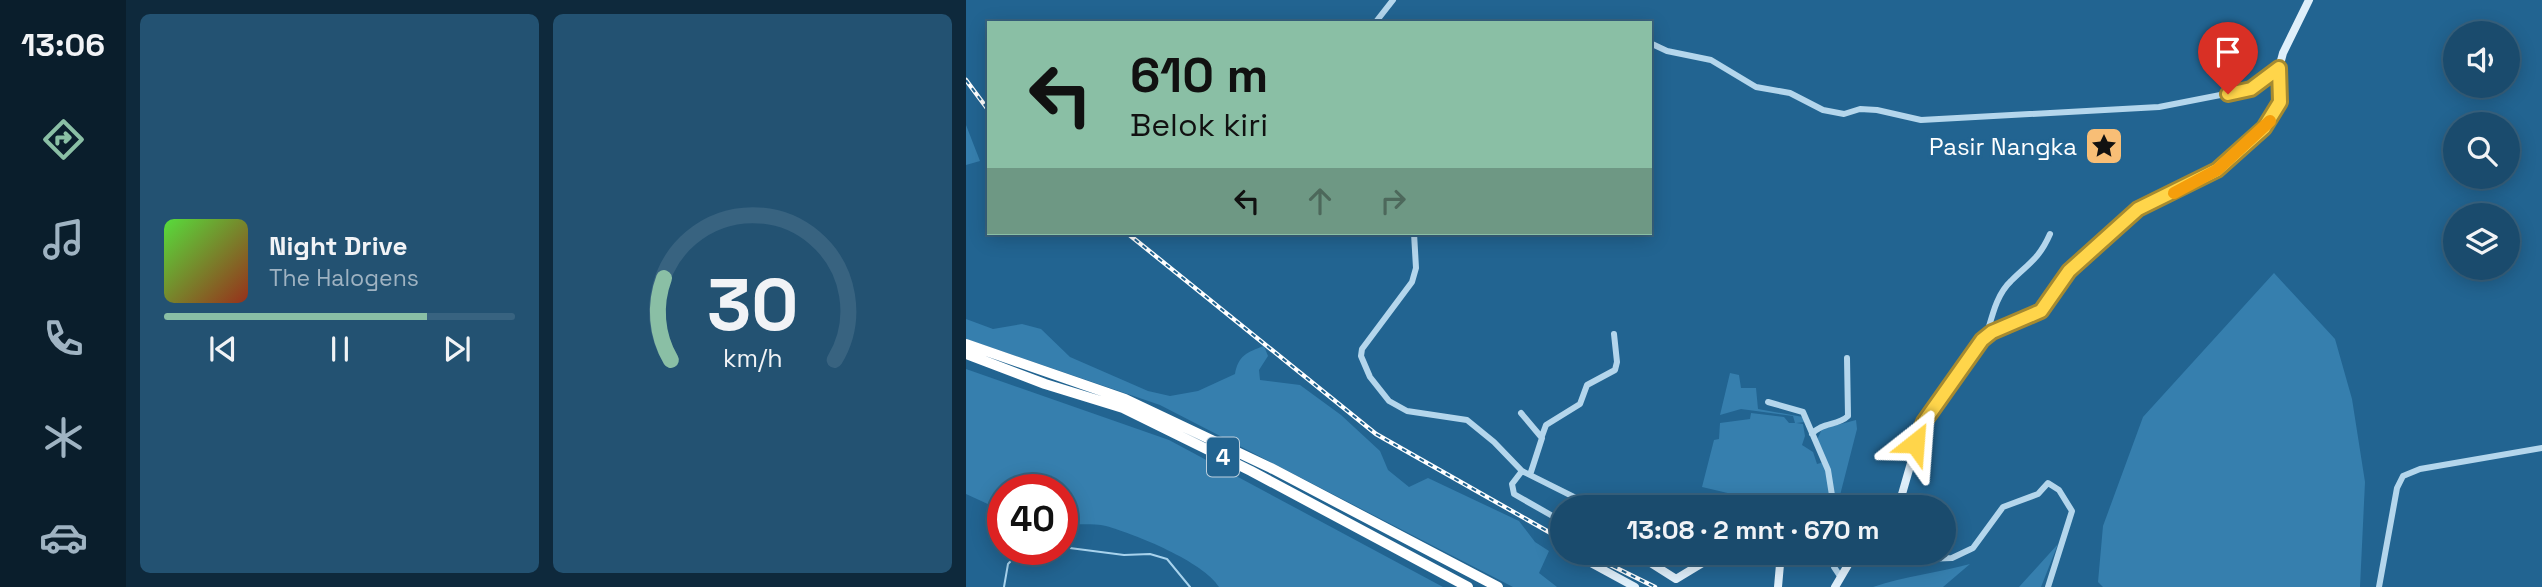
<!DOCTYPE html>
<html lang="id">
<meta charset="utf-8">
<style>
:root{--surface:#1a4b6d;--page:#235272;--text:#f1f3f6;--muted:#9fb3c2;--line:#386380;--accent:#8abfa5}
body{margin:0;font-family:"Space Grotesk",sans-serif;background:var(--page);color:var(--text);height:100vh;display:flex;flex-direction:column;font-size:26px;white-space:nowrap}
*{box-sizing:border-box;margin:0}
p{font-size:23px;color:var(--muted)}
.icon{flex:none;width:38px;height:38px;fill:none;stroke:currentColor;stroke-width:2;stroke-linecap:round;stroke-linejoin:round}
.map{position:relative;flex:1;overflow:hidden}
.details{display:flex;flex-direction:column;gap:14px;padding:14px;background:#0e293c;width:840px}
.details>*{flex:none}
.guide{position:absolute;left:21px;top:21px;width:665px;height:214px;border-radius:0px;box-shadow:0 4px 18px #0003,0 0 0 2px var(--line);background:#8abfa5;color:#111;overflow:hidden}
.buttons{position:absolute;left:1477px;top:21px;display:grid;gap:14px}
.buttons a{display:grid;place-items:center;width:77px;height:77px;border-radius:50%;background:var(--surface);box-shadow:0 4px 18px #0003,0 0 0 2px var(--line);font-size:35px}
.speed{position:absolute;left:21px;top:474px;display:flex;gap:14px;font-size:35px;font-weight:700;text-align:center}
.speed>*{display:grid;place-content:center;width:91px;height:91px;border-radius:50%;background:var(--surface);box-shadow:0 4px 18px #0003,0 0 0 2px var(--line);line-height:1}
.speed .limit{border:10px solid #d22;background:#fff;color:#111}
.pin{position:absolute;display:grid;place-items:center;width:60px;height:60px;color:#fff;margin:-72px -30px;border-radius:50% 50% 50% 0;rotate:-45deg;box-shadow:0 0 7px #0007}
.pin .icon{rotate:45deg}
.me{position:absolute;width:77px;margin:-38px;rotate:28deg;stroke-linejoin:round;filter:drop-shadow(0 0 5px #0008)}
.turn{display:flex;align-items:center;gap:24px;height:147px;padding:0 28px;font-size:32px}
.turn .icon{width:91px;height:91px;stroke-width:2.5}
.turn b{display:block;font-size:49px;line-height:60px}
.lanes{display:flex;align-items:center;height:66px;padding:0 28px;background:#0003;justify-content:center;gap:35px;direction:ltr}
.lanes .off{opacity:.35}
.details .widget{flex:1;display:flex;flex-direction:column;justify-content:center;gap:10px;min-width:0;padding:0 24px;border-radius:10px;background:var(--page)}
.details .dial{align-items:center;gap:0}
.dial svg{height:182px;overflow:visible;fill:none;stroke:var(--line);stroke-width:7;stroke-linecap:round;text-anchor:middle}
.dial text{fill:var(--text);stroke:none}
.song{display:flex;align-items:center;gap:21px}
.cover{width:84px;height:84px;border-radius:10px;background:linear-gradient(135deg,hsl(110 70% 55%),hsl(10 70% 35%))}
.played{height:7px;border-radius:4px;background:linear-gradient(90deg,var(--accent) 75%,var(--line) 75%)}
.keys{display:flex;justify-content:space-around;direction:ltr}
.details .tiles{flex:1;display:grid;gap:14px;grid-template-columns:repeat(2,1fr)}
.trip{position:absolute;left:584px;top:495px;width:406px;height:70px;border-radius:35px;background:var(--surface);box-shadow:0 4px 18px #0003,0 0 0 2px var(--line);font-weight:600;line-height:70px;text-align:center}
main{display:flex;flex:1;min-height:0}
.tab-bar{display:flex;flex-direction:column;width:126px;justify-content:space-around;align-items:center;background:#0a1e2c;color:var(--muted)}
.tab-bar .icon{width:49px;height:49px}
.tab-bar .current{color:var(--accent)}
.tab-bar b{font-size:32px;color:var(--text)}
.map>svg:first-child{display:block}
.green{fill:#367fae}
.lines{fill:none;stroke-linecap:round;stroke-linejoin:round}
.stream{stroke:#a8d3ed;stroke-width:2}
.street{stroke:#b4d6ec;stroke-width:6}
.secondary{stroke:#dfeffa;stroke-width:8}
.highway{stroke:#fff;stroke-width:10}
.rail-casing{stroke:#fff;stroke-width:4.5}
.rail{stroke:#226491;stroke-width:2;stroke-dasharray:5;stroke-linecap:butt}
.route-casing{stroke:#a68a30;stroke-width:18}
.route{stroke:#ffd54a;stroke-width:12}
.slow{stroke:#f59e0b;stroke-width:12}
.labels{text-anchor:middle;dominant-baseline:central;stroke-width:7;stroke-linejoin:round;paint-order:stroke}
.shield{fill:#226491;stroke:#bdd0de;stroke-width:2}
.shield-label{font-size:23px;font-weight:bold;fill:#fff}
.poi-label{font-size:24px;fill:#fff;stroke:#226491;text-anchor:end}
</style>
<main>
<nav class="tab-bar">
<b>13:06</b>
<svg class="icon current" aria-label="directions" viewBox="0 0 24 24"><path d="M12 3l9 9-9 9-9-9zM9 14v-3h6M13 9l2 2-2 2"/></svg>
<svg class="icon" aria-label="music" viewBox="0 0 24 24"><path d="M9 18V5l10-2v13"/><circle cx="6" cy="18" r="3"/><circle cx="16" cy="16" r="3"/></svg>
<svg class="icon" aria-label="phone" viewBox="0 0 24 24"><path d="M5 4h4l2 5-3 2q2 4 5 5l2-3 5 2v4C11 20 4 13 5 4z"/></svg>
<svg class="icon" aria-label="climate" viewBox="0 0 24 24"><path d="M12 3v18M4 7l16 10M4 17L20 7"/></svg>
<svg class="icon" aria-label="car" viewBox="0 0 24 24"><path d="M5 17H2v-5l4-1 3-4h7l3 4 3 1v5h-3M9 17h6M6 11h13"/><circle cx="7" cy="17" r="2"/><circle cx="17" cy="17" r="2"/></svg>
</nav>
<section class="details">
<div class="tiles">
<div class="widget">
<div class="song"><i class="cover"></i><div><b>Night Drive</b><p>The Halogens</p></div></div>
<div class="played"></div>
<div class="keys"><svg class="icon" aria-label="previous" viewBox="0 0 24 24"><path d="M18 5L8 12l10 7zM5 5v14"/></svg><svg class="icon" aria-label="pause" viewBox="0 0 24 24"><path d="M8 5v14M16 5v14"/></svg><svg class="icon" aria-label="next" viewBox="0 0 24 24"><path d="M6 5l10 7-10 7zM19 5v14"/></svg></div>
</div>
<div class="widget dial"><svg viewBox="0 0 100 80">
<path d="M14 69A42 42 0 1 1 86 69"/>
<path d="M14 69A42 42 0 0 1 11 33" stroke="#8abfa5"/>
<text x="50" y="56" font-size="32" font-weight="700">30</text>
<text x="50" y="72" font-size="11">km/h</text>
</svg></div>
</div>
</section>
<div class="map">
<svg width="1576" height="587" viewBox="0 0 1576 587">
<rect width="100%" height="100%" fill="#226491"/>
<!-- green -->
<path class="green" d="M0,125L14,161L0,165Z
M1308,273L1369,339L1386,399L1399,482L1394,587H1137L1132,582L1137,526L1177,417Z
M0,319L27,329L56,324L75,329L104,357L182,391L204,396L232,391L269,374C272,356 281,352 298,346L302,356L293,370L294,380L334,385L375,415L414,451L422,470L443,487L462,478L553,521L569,542L583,551L573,573L591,587H547L194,405L0,339Z
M0,369L203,440L477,587H253C238,562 169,534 140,526C127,523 110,525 96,524V490H37V511L0,494Z
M764,373L773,375L775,388H790L792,409L837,417L839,422L830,423L837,424L839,436L836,445L847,452L851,464L858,462L851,440L856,429L890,420L891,429L871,507H822L736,487L748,440L753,439L754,423L784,419L785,413L818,417L823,423H829L827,416L775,409L754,415Z
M1092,544L1075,587H1053Z
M1004,564L977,587H907C939,576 972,573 1004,564Z"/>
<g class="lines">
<!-- stream -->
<path class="stream" d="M96,547L158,555L184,554L201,559L224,587
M38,587L42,564L55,550"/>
<!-- street -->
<path class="street" d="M409,23L427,0
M684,43L701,51L745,60L790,87L824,93L857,110L878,114L894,109L911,110L955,120L1193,107L1285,89L1313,68
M448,233L450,268L446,282L396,349L395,356L404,377L423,401L441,411L501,420L528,442L556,471L630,508
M1020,337C1026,317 1030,295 1045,281C1063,263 1073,259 1084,234
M802,402L837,412L862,470L868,508
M555,413L576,438L564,475
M846,434C856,422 872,426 882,416L881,358
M576,436L580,425L614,404L621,385L649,370L651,362L648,334
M556,471L546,484L548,494L597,522
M867,553L868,567L874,576
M913,553L933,560L986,558L1007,548L1037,507L1072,494L1082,483L1093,490L1106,511L1082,587
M1413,587L1431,488L1437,476L1454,469L1576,448"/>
<!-- secondary -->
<path class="secondary" d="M932,508L955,428L1016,340L1026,332L1075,311L1103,272L1172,210L1251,170L1305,121L1314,102L1313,68L1317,53L1343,0
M617,553L623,562L669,587
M669,553L710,579L753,553
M812,587L815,553
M869,587L889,553"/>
<!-- highway -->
<path class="highway" d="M0,344L159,399L305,468L532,587
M0,354L79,384L157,408L285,471L502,587"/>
<defs>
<path id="rail" d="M0,80L23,111
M161,233L410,434L597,540
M620,553L689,587"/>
</defs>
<!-- rail casing -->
<use href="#rail" class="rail-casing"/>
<!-- rail -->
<use href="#rail" class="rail"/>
</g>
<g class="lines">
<defs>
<path id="route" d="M949,443L958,422L1016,340L1026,332L1075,311L1103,271L1172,209L1251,170L1298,128L1314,102L1313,68L1285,89L1262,94"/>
</defs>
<!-- route casing -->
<use href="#route" class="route-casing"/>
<!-- route -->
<use href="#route" class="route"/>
<!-- slow -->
<path class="slow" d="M1208,193L1251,170L1304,121"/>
</g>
<!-- icons -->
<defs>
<symbol id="sight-square" viewBox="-11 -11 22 22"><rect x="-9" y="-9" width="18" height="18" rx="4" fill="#f8be76" stroke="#226491"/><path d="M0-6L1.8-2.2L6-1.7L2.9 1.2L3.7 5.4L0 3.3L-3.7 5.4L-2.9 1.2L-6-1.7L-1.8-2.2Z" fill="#111"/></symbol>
</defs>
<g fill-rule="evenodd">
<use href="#sight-square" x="1116" y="124" width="44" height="44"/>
</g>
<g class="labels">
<!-- shield labels -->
<rect class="shield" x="241" y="437.5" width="32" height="39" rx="5"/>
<g class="shield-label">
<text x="257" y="457">4</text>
</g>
<!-- poi labels -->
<g class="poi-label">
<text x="1111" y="146">Pasir Nangka</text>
</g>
</g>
</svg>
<div class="buttons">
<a><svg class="icon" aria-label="sound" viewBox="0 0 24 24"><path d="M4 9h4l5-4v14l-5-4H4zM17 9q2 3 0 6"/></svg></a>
<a><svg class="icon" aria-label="search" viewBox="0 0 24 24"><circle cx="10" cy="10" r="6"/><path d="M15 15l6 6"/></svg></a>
<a><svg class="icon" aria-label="layers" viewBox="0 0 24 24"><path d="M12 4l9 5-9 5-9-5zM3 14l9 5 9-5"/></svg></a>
</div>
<div class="speed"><div class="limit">40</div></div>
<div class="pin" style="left:1262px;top:94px;background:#d93025"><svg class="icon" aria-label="arrive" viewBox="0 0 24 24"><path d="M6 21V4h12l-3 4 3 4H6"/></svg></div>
<svg class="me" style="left:949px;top:443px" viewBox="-20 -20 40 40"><path d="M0-17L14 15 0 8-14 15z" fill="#ffd54a" stroke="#fff" stroke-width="4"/></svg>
<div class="trip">13:08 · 2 mnt · 670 m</div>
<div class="guide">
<div class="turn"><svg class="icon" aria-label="left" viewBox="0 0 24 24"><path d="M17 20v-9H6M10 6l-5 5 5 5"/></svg><div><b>610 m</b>Belok kiri</div></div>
<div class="lanes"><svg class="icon" aria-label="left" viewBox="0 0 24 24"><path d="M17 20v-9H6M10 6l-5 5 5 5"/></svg><svg class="icon off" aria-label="ahead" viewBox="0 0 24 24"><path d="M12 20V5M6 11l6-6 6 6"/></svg><svg class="icon off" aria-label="right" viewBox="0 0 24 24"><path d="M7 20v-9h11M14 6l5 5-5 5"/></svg></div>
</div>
</div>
</main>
